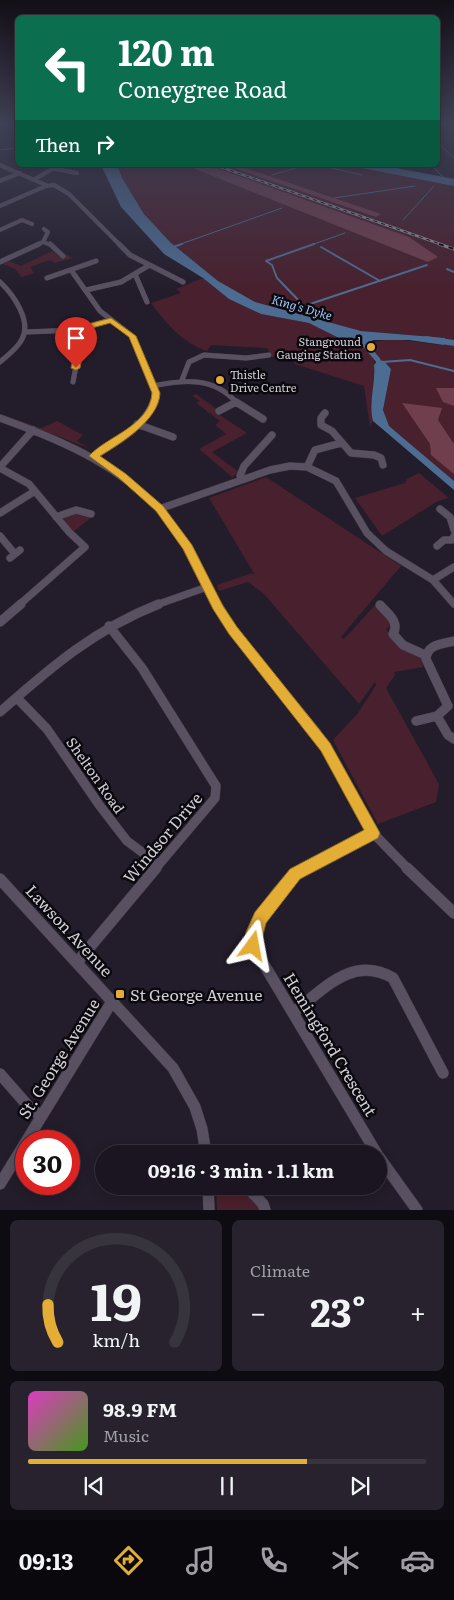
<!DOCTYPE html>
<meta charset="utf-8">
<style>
:root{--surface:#1a1520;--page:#27222d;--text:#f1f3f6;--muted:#9f9fa5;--line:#38343e;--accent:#e4ad35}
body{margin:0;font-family:Literata,serif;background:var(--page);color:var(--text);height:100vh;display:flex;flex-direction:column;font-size:19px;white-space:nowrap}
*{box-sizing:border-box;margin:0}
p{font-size:16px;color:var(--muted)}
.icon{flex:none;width:28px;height:28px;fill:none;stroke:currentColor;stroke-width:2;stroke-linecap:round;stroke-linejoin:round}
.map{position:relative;height:1210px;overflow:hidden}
.sheet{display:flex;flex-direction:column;gap:10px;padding:10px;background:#0e0c12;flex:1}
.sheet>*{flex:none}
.top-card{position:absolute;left:15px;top:15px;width:425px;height:152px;border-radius:8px;box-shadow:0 2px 12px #0003,0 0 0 1px var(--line);background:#0b6e4f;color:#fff;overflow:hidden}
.speed{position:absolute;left:15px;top:1130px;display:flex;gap:10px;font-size:25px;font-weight:700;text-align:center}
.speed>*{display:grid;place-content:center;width:65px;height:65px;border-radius:50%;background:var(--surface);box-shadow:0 2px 12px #0003,0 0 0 1px var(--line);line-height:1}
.speed .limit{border:8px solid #d22;background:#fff;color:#111}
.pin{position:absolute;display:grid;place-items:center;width:42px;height:42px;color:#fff;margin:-51px -21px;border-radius:50% 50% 50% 0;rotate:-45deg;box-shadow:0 0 5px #0007}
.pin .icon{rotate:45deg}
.me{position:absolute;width:55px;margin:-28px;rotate:13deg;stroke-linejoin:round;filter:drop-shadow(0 0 4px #0008)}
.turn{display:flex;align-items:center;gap:18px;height:105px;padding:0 20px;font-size:22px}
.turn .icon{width:65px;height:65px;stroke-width:2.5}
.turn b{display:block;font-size:35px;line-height:42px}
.then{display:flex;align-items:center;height:48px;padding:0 20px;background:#0003;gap:10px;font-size:19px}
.big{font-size:38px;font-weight:700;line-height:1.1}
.sheet .widget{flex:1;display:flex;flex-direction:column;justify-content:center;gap:8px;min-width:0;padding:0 18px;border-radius:8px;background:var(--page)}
.sheet .dial{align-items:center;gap:0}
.dial svg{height:130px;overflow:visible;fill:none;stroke:var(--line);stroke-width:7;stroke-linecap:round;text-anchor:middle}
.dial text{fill:var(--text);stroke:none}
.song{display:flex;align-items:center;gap:15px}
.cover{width:60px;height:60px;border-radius:8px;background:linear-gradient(135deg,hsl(310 70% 55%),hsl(100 70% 35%))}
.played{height:5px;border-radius:2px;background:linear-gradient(90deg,var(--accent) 70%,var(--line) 70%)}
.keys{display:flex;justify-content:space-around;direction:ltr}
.heat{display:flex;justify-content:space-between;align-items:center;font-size:28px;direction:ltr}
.sheet .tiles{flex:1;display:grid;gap:10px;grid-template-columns:1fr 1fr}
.widget:last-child{grid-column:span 2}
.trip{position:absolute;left:95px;top:1145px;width:292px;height:50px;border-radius:25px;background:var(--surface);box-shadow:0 2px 12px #0003,0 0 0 1px var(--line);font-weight:700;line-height:50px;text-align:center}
.dock{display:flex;height:80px;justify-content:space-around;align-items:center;background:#0a080d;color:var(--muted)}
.dock .icon{width:35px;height:35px}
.dock .selected{color:var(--accent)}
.dock b{font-size:22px;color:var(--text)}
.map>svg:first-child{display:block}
.green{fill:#49202d}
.forest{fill:#703f4d}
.water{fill:#4d6c92}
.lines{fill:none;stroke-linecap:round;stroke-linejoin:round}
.stream-far1{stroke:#4d6c92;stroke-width:1}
.stream{stroke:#4d6c92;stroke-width:2}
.canal{stroke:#4d6c92;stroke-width:5}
.river{fill:#4d6c92;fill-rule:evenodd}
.minor-far4-casing{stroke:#3d3642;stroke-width:4.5}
.minor-far3-casing{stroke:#3d3642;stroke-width:5.5}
.minor-far2-casing{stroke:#3d3642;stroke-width:8}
.minor-far1-casing{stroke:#3d3642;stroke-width:10}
.minor-casing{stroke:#3d3642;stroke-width:12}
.minor-far4{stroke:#595161;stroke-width:4}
.minor-far3{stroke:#595161;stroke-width:5}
.minor-far2{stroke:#595161;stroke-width:7}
.minor-far1{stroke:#595161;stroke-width:9}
.minor{stroke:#595161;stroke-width:11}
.rail-far1-casing{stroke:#918c96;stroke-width:2.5}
.rail-casing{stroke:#918c96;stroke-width:3}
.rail-far1{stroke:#0b080e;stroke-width:1;stroke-dasharray:4;stroke-linecap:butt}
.rail{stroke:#0b080e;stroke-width:2;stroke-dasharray:5;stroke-linecap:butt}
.route{fill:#e4ad35;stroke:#947022}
.poi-dot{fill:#e4ad35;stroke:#0b080e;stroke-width:2}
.labels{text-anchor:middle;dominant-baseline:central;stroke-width:5;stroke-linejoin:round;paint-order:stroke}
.far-poi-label{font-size:11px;fill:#d3cfd8;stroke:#0b080e;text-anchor:end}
.far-water-label{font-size:12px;font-style:italic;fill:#a2c9f9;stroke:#0b080e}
.street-label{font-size:14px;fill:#d3cfd8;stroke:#0b080e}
.near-street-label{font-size:16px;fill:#d3cfd8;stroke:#0b080e}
.near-poi-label{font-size:16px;fill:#d3cfd8;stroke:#0b080e;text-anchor:start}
</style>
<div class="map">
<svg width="454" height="1210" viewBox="0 0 454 1210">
<rect width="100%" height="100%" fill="#231c2a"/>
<!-- green -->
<path class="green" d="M117,165H346L454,186V481L389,426L383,411L391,369L384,361H375C373,367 375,371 375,377C373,392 369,406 373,421L370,426L364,386L295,364L290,357H272L267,348L211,345L207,351C182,343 166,323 151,303L181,293L176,289L203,278L229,299L261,314L309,323L356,344L394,339L443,345L445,338L361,331L255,302L218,281L170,242L145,215L122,178Z
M52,251L60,257L68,255L72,258L55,263L50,260L30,267L34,273L22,277L15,269L3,264L9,261L21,266Z
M196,394L217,409L214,411L247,433L212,452L239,472L232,477L199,449L226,434L215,425L220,421L196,403L200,401L192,396Z
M0,414L41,428L57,421L83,435L77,441L91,449Z
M419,473L449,498L438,501L382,536L355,498L405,483L407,479Z
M266,477L401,566L341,637L344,639L375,605L393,624L386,629L400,648L421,659L423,667L394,672L395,675L386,688L439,784L436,802L378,824L333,740L358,713L376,685L375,682L359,704L264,594L248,582L219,591L217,585L252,573L255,575L209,498Z
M81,512L91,518L74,531L67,526L64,518L66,515Z
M216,1186H241L253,1198L260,1210H217Z"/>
<!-- forest -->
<path class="forest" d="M185,165H208L409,237L438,257L428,262Z
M225,165H236L381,214L376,217Z
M436,388H454V406L443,402Z
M402,403L442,408L438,420L454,444V474L431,455L430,444Z"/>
<!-- water -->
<path class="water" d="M101,165H117L122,178L144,214L170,242L218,281L255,302L361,331L445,338L444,345L409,340H373L366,347L343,340L309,323L261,314L229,299L203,278L164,254L121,207Z
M346,165H381L454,179V186Z
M378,360L384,361L391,369L383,410L389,426L454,481V490L373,421C368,402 376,384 374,365Z"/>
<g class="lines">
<!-- stream-far1 -->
<path class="stream-far1" d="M438,143L454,158
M0,150L18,148
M318,165L362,175
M431,165L444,178
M272,175L306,165
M334,198L415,186
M403,220L434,186
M178,245L282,208
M311,245L345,233"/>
<!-- stream -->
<path class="stream" d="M173,247L182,244
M321,247L380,281
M447,269L454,272
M304,306L427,265
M300,311L304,306L277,278L272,265L266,261L314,244
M382,362L410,360L454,371"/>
<!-- canal -->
<path class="canal" d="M360,339L378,360L380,368"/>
<!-- river -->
<path class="river" d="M426,336L454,340V346L423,341V337Z"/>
<defs>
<path id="minor-far4" d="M0,165L48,186
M55,169L77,173
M35,179L59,165
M0,181L20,173
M0,206L46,186L54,185L69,194L120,245
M0,230L22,220L32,224
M43,242L48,232L44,229
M36,245L43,242L51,245"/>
<path id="minor-far3" d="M50,244L63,256
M119,244L130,255L183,282
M0,262L39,244
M71,270L100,311L132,336L156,393L154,402
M135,274L147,302
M47,278L96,261
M0,282C13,294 32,321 22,339C18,348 8,355 0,362
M86,290L121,282L148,266
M26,332L76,330L111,320
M182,380L189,362L204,355L246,358L269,355
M73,382L81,339L76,330
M152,386C183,380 213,376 236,402"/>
<path id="minor-far2" d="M219,411L236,402L263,419
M325,413L321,418V425L332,431L351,453L374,455L381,458L383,465
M0,418C64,441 127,468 170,522C190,547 202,578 218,605
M137,424L173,437
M94,456C116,442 145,427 154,401
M0,467L33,430
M307,467L315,450L341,443
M0,468L29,484L69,532L85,547L19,605
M242,479L240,476L244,466L272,435
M159,509L270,470L290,466L307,467L336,481L367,533L386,551L433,580L454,604
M440,509L450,517L454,530
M0,513L35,491
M56,517L76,510L91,514
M0,536L15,554
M437,546L444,540H452L454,536
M10,558L20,550
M433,580L454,567
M156,605L207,587"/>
<path id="minor-far1" d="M217,604L234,632L316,732L373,833L408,869
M380,605C388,614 400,622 393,634L403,645L425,655
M0,622L21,604
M109,626L142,668L216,786L215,798L155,869
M17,698L47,729L100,806L127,841L158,864
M0,712C51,667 95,629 159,604
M437,716L448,735L454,739
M416,721L437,716L448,706L426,659C427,644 442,644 454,641
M302,869L373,833"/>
<path id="minor" d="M304,868C277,886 258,915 253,946L377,1154
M407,868L454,913
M0,879L173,1068L195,1107L202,1129L206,1154
M79,960L156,868
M294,1012C325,988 353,955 393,978L443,1073
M0,1074L29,1107L41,1116
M379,1157L417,1210
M0,1184L113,1000
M208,1186L209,1210
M246,1186L263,1204L265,1210"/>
</defs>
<!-- minor-far4 casing -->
<use href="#minor-far4" class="minor-far4-casing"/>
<!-- minor-far3 casing -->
<use href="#minor-far3" class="minor-far3-casing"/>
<!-- minor-far2 casing -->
<use href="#minor-far2" class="minor-far2-casing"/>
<!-- minor-far1 casing -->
<use href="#minor-far1" class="minor-far1-casing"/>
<!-- minor casing -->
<use href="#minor" class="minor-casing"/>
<!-- minor-far4 -->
<use href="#minor-far4" class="minor-far4"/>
<!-- minor-far3 -->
<use href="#minor-far3" class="minor-far3"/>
<!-- minor-far2 -->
<use href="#minor-far2" class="minor-far2"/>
<!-- minor-far1 -->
<use href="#minor-far1" class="minor-far1"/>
<!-- minor -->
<use href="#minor" class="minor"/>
<defs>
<path id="rail-far1" d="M215,165L443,245"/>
<path id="rail" d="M439,244L454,249"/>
</defs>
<!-- rail-far1 casing -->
<use href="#rail-far1" class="rail-far1-casing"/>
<!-- rail casing -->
<use href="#rail" class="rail-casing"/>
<!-- rail-far1 -->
<use href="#rail-far1" class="rail-far1"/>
<!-- rail -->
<use href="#rail" class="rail"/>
</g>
<!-- sky -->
<linearGradient id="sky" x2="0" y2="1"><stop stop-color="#130f17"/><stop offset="0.42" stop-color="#3f4055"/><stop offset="1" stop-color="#3f4055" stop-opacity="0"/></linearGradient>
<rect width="454" height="293" fill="url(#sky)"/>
<!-- route -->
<path class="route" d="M111,318L136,336L160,393C159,420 121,443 100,456L126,474L163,506L192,545L223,606L237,627L330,743L380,833L378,838L300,879L266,923L259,951L253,953L248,951L246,946V932L255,912L290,869L364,830L321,751L229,634L213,609L183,549L156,511L119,478L89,456C107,436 150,426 152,393L129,337L110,323L81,331L85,339L80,368L76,370L71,368L77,339L73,328Z"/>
<!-- markers -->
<g class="poi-dot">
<circle cx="371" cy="347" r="5"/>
<circle cx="220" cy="380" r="5"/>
<rect x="115" y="989" width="10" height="10" rx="2.5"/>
</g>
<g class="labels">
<!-- far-poi labels -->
<g class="far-poi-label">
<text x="361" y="341">Stanground<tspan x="361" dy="13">Gauging Station</tspan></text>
<text x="230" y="374" text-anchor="start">Thistle<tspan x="230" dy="13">Drive Centre</tspan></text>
</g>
<!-- far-water labels -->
<g class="far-water-label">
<text transform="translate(302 307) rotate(16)">King's Dyke</text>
</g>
<!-- street labels -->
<g class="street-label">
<text transform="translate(96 775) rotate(55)">Shelton Road</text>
</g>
<!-- near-street labels -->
<g class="near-street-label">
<text transform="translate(162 837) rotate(-50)">Windsor Drive</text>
<text transform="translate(70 930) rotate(47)">Lawson Avenue</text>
<text transform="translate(331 1044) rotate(59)">Hemingford Crescent</text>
<text transform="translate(58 1058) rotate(-58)">St. George Avenue</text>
</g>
<!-- near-poi labels -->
<g class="near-poi-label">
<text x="130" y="994">St George Avenue</text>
</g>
</g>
</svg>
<div class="speed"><div class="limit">30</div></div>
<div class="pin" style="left:76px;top:368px;background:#d93025"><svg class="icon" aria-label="arrive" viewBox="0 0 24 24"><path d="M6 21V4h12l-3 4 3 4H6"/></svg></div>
<svg class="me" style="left:253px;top:946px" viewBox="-20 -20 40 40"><path d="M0-17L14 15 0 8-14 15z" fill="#e4ad35" stroke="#fff" stroke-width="4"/></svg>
<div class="trip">09:16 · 3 min · 1.1 km</div>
<div class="top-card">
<div class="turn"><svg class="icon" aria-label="left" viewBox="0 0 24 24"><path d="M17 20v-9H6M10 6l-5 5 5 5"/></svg><div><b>120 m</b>Coneygree Road</div></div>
<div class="then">Then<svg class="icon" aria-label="right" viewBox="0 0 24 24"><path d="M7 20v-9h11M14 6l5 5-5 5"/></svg></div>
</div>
</div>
<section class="sheet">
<div class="tiles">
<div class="widget dial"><svg viewBox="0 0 100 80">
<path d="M14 69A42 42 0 1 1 86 69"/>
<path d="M14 69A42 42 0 0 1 8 46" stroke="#e4ad35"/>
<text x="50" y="56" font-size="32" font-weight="700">19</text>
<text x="50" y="72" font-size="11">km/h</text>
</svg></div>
<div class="widget"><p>Climate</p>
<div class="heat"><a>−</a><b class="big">23°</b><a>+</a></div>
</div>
<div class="widget">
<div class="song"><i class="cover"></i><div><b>98.9 FM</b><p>Music</p></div></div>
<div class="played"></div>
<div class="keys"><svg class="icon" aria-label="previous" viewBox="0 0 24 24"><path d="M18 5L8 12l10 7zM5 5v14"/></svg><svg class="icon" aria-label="pause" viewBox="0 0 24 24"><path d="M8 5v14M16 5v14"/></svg><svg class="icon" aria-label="next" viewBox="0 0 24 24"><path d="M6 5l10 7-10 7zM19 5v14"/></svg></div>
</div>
</div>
</section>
<nav class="dock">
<b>09:13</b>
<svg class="icon selected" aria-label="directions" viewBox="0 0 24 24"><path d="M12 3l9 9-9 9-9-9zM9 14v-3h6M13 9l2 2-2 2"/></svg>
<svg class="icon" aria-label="music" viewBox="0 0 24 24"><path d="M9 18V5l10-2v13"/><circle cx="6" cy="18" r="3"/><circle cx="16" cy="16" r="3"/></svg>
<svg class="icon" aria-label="phone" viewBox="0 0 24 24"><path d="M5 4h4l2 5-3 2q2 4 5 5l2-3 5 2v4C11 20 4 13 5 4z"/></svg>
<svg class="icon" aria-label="climate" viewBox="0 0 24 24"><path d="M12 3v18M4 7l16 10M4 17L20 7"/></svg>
<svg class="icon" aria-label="car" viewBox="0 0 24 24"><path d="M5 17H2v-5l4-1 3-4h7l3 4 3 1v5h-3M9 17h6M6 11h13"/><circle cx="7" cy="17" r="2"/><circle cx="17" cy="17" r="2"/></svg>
</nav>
